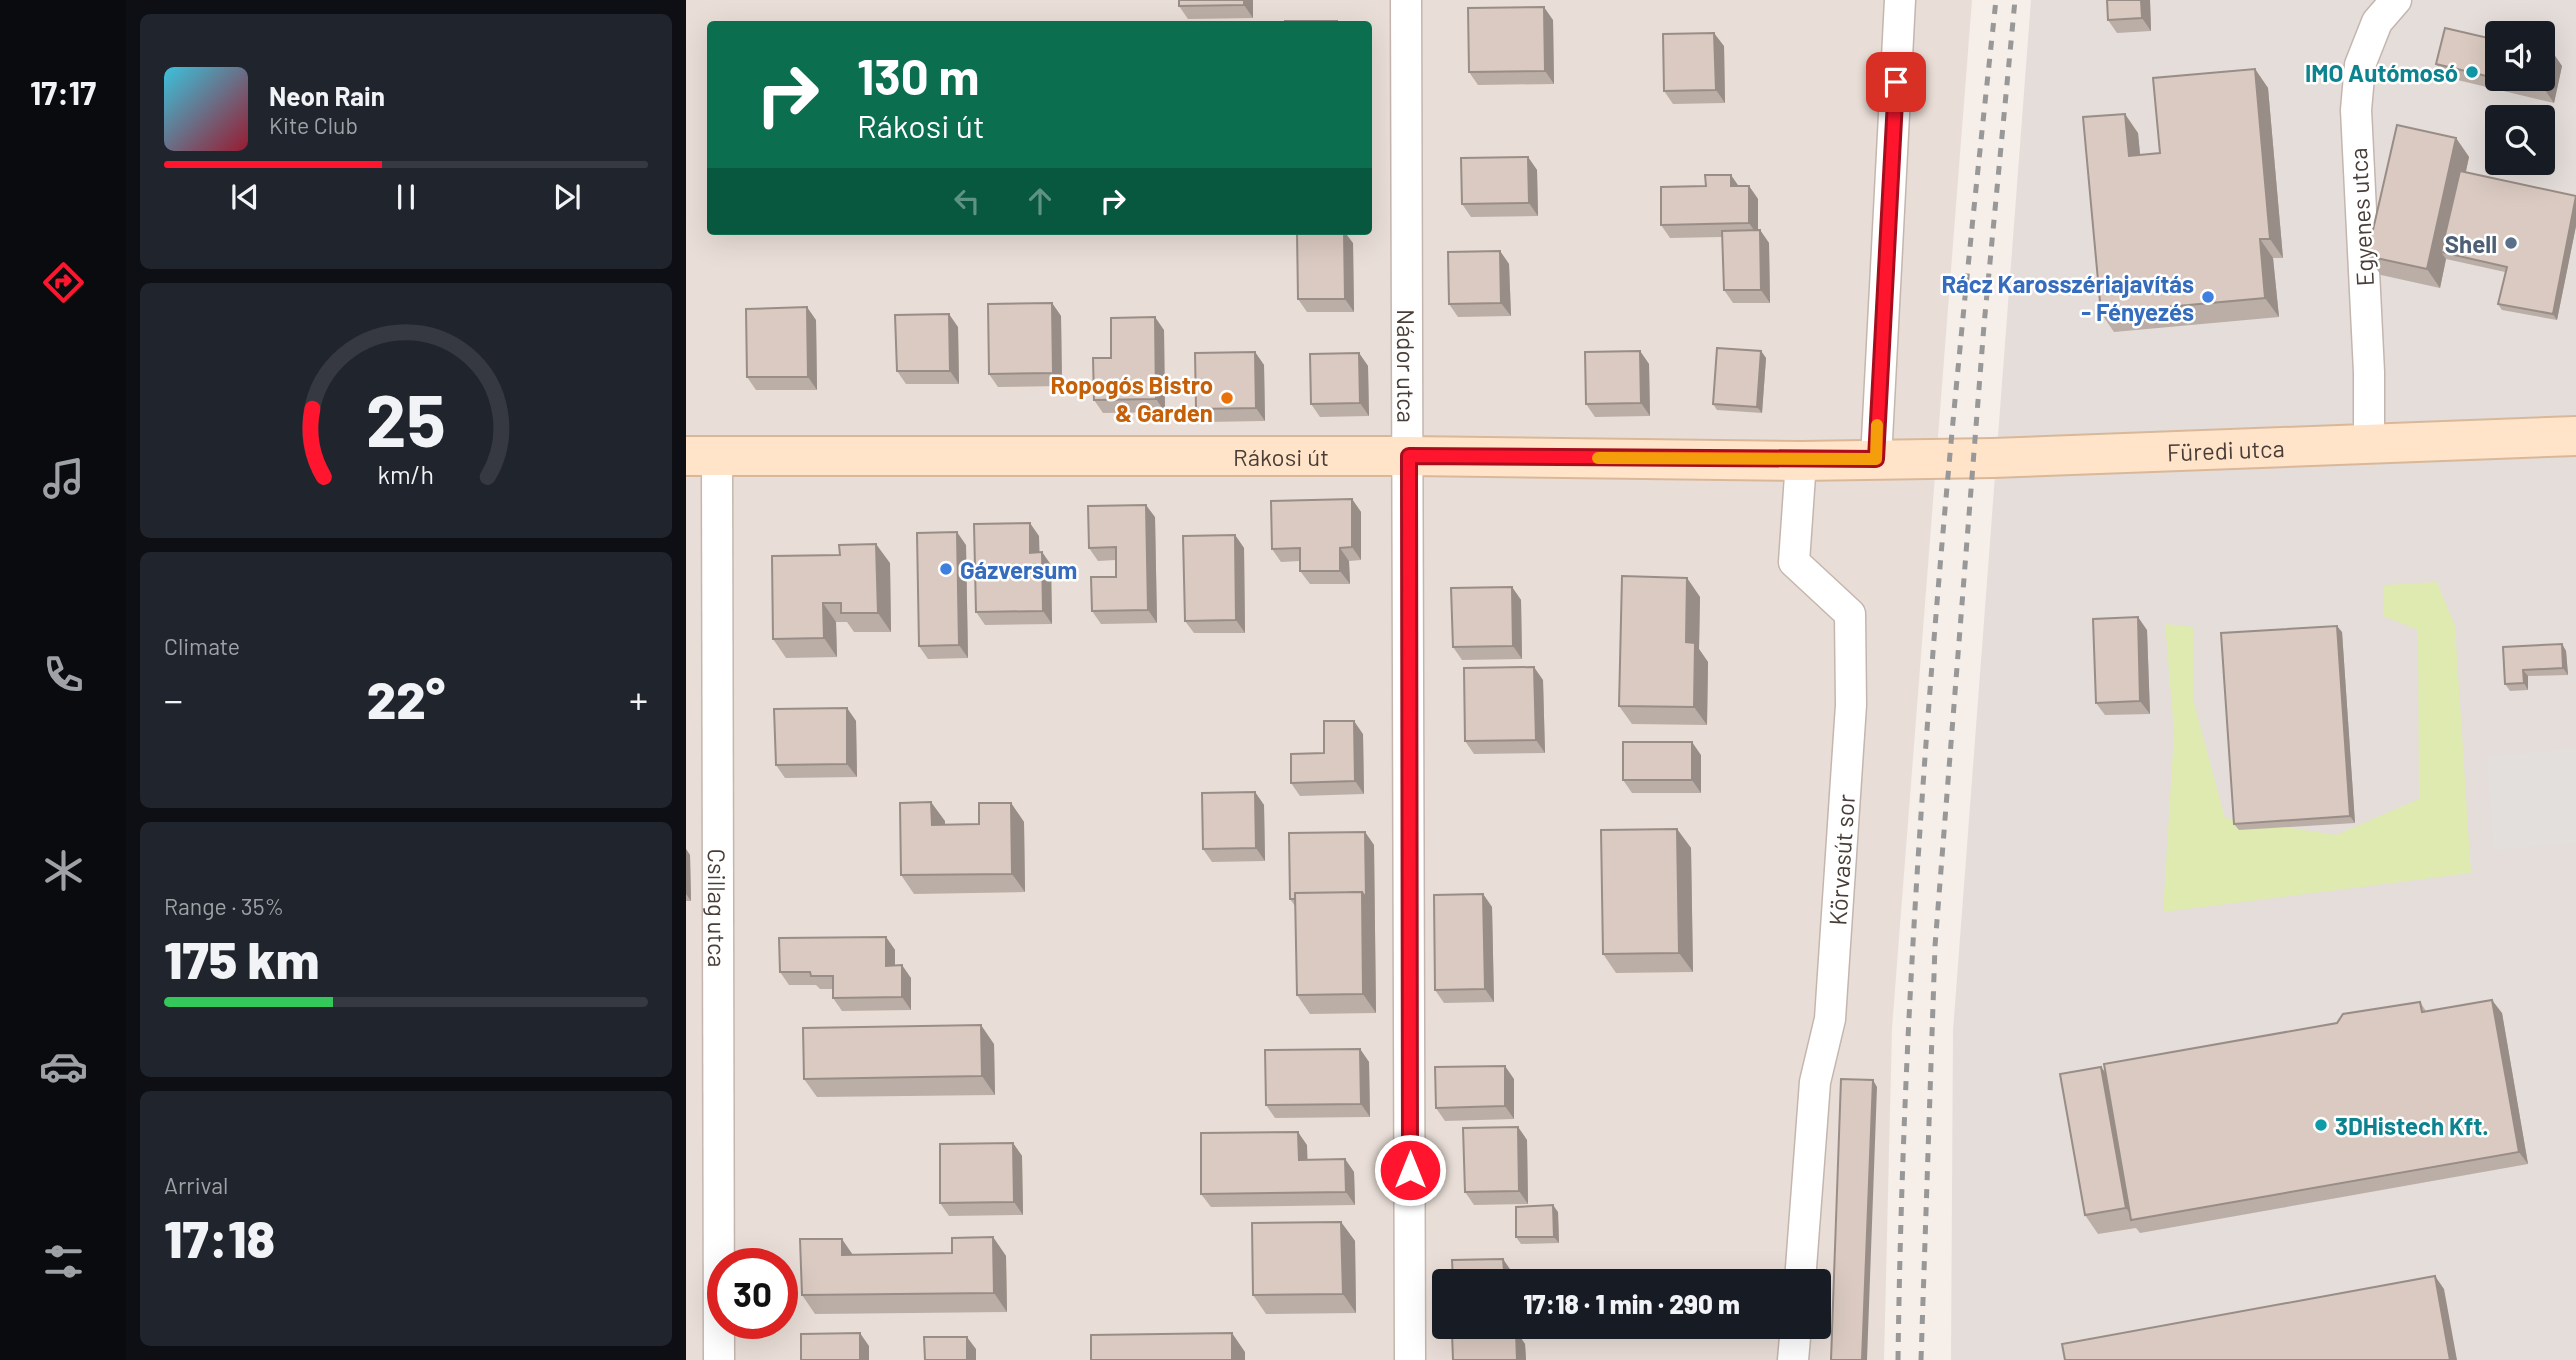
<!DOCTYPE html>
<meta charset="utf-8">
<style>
:root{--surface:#171b24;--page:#20242c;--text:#f1f3f6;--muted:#9ea1a6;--line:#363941;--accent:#ff162e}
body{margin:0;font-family:Barlow,sans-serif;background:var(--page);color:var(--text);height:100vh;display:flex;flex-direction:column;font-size:26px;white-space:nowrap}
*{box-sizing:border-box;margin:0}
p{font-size:23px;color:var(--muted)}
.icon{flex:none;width:38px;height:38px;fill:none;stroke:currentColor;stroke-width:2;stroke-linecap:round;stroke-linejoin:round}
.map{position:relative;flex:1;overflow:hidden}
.side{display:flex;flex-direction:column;gap:14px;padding:14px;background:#0d0f14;width:560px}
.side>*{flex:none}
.banner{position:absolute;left:21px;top:21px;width:665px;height:214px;border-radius:7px;box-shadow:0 7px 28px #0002;background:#0b6e4f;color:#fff;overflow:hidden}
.controls{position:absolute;left:1799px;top:21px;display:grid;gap:14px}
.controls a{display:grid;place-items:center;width:70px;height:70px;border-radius:7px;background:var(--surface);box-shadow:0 7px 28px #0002;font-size:35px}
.speed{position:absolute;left:21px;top:1248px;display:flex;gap:14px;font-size:35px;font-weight:700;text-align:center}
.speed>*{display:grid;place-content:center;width:91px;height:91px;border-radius:50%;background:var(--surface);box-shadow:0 7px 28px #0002;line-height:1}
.speed .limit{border:10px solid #d22;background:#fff;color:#111}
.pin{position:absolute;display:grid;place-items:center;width:60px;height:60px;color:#fff;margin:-30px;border-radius:14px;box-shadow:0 4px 10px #0006}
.me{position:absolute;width:77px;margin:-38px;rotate:0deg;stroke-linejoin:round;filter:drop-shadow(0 0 5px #0008)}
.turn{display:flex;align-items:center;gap:24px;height:147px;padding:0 35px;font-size:32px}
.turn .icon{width:91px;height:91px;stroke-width:2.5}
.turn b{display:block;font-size:49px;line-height:60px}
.lanes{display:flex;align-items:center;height:66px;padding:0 35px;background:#0003;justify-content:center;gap:35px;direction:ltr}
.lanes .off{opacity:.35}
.big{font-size:52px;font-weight:800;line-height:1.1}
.side .tile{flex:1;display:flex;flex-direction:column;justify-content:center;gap:10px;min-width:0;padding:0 24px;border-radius:10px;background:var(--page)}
.side .dial{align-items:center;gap:0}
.dial svg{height:182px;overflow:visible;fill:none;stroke:var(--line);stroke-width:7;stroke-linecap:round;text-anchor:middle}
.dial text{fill:var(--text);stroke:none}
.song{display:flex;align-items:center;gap:21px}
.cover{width:84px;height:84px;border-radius:10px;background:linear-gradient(135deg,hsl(190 70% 55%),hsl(350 70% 35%))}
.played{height:7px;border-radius:4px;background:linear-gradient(90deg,var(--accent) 45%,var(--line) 45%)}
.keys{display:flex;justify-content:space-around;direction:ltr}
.heat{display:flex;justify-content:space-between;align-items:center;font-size:38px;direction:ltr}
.charge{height:10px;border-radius:5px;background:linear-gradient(90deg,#34c759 35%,var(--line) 0)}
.trip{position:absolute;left:746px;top:1269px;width:399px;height:70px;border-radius:7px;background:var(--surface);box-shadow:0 7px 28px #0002;font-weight:800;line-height:70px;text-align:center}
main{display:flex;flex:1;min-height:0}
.dock{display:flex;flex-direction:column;width:126px;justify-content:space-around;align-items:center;background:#090b0e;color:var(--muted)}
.dock .icon{width:49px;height:49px}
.dock .active{color:var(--accent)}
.dock b{font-size:32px;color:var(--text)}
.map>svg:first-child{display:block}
.residential{fill:#e9ded7;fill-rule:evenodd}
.industrial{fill:#e4ddda;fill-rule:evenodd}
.green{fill:#dfeab1}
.parking{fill:#e3dfdd}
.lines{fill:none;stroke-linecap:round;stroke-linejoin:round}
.minor-casing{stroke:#c4b6ae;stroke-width:33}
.secondary-casing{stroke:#d9b89a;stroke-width:42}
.minor{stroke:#fff;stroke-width:30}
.secondary{stroke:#ffe4c9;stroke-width:38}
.rail{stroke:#989898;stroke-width:5;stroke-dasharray:9 9;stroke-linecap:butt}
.wall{fill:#bbaea6}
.shaded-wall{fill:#998d87}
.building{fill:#dacac1;stroke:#998d87;stroke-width:2}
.route-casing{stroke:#a60e1e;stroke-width:18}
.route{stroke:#ff162e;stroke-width:12}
.slow{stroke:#f59e0b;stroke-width:12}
.culture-dot{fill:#0f9aa8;stroke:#fff;stroke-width:2.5}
.service-dot{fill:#5c6f8a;stroke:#fff;stroke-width:2.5}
.shop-dot{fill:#3f7fe0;stroke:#fff;stroke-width:2.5}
.food-dot{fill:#e8710a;stroke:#fff;stroke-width:2.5}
.labels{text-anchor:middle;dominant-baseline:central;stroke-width:5;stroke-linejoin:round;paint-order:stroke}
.culture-label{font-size:24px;font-weight:bold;fill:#0d838f;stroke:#fff;text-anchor:end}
.street-label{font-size:24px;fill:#493d37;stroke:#fff}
.service-label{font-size:24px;font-weight:bold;fill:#4e5e75;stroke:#fff;text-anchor:end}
.shop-label{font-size:24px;font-weight:bold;fill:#366cbe;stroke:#fff;text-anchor:end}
.food-label{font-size:24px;font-weight:bold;fill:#c56008;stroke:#fff;text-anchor:end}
</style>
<main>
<nav class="dock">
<b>17:17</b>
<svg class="icon active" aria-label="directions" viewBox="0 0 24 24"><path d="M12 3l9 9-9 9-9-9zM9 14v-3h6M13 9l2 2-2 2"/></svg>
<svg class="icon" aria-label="music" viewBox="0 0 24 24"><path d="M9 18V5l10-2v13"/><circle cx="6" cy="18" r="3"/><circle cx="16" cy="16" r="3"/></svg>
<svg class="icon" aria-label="phone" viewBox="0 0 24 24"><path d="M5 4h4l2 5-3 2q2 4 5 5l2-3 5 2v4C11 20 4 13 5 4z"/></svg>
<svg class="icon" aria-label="climate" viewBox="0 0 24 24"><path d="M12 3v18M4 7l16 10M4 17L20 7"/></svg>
<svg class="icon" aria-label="car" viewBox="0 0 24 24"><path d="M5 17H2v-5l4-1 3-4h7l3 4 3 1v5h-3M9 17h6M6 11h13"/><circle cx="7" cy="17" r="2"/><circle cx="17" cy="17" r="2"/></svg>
<svg class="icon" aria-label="filters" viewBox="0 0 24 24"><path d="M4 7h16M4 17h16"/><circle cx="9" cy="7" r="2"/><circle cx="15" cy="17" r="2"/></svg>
</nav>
<section class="side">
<div class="tile">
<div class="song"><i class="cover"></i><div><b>Neon Rain</b><p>Kite Club</p></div></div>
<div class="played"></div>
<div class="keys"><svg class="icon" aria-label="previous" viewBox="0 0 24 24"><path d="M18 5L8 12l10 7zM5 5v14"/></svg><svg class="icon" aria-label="pause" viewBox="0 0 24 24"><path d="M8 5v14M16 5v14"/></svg><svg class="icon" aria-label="next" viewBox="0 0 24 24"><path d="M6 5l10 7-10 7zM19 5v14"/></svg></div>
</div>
<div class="tile dial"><svg viewBox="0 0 100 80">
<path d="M14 69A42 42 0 1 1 86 69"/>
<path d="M14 69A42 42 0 0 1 9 39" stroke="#ff162e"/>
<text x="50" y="56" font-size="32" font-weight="700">25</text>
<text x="50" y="72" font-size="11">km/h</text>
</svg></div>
<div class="tile"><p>Climate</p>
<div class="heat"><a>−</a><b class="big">22°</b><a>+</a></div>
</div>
<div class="tile"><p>Range · 35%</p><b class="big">175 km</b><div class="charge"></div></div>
<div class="tile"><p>Arrival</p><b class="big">17:18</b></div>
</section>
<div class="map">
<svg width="1890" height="1360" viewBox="0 0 1890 1360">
<rect width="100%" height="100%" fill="#f5eee9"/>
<!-- residential -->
<path class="residential" d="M0,0H1286L1206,1028L1198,1360H0ZM24,24H682V231H24ZM37,1264H96V1323H37ZM758,1281H1132V1326H758Z"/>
<!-- industrial -->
<path class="industrial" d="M1345,0H1890V1360H1265L1267,1031ZM1811,33H1857V79H1811ZM1811,117H1857V163H1811Z"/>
<!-- green -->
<path class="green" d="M1751,582L1769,626L1785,873L1477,912L1488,733L1479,624L1507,627V699L1539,818L1650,835L1733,799L1732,630L1697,616L1698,585Z"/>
<!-- parking -->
<path class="parking" d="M1890,749V843L1808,850L1801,756Z"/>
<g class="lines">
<defs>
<g id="minor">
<path id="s1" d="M720,0L724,1360"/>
<path d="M1683,444V372L1670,110L1674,65L1691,22L1710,0"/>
<path id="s2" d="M31,456L33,1360"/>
<path d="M1190,459L1214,0"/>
<path id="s3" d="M1114,1281L1129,1082L1144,1019L1165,705L1164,614L1108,562L1115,461"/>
<path d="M1107,1360L1110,1326"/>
</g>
<g id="secondary">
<path id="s4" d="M0,456H723L1115,461L1307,458L1890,436"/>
</g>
</defs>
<!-- minor casing -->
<use href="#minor" class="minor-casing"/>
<!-- secondary casing -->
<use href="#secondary" class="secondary-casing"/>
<!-- minor -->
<use href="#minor" class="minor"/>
<!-- secondary -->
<use href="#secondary" class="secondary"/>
<!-- rail -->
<path class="rail" d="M1212,1360C1218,905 1261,452 1310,0
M1235,1360L1249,946L1298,325L1329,0"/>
</g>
<!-- wall -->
<path class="wall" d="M567,0V18L502,19L493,6Z
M1464,0L1465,31L1431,33L1422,20Z
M867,20L868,84L792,85L783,72Z
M1038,46L1039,103L987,104L978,91Z
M1867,53L1876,66L1868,103L1759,77L1750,64Z
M1569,69L1582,88L1597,258H1587L1593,317L1428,332L1415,313L1452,133L1454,155L1474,153Z
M1770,138L1783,157L1780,172L1890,196V226L1871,320L1816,310L1812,304L1819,272L1760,259L1754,288L1695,275L1681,256Z
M842,157L851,170L852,216L785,217L776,204Z
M1053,186H1063L1072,199V230H1074L1083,243L1084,303H1047L1038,290L1036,237L984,238L975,225Z
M667,243L668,312H621L612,299Z
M814,251L823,264L825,316L772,317L763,304Z
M366,303L375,316L376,386L312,387L303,374Z
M130,320L131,390H70L61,377Z
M272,327L273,384H220L211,371Z
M478,330L479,412L417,413L408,400L425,358Z
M954,351L963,364L964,416L909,417L900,404Z
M1075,351L1080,358L1076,413L1031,410L1027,404Z
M569,352L578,365L579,421L519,422L510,409Z
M673,353L682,366L683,416L634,417L625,404Z
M666,499L675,512V560L663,561L664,584H624L614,571V561L595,562L586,549Z
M469,517L471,623L415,624L406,611L430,577V560L412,561L403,548Z
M549,535L558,548L559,633H508L499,621Z
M353,536V553L356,552L365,565L366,624L299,625L290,612Z
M280,545L282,658L242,659L233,646Z
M86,556L204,563L205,632H168L161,622H150L151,657L100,658L87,639Z
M1001,578L1014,597L1013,649L1022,662L1021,725L946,724L933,706Z
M826,587L835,600L836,659L776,660L767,647Z
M1461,630L1464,714L1419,715L1410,703Z
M1656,632L1669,823L1553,830L1548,824Z
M1876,644L1880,651L1882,675L1842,676V690L1824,691L1819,684L1817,647Z
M857,680L859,753L788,754L779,741Z
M161,708L170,721L171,777L99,778L90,765Z
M677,734L678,794L614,796L605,783L638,753Z
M1015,755V793H946L937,780Z
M569,792L578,805L579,861L526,862L517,849Z
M325,803L338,822L339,892L228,894L215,875L259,821V824H293Z
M991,829L1005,848L1007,972L930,973L917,954Z
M679,832L688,845L690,1013L624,1014L611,995L609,906L604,899Z
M0,849L4,855L5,901H0Z
M797,894L806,907L808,1002L758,1003L749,990Z
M200,937L209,950V965L225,978V1010L156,1011L147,998V989H134L130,985H103L94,972Z
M1734,1002L1740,1011L1816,1013L1842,1164L1454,1233L1450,1228L1412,1234L1399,1215L1415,1067L1420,1073L1651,1023Z
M308,1044L309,1095L131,1097L118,1079Z
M674,1049L683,1062L684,1117L589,1118L580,1105Z
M828,1079V1119L759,1121L750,1108Z
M832,1127L841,1140L842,1204L788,1205L779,1192Z
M327,1143L336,1156L337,1215L263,1216L254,1203Z
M621,1145V1160L659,1159L668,1172L669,1205L525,1207L515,1194Z
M872,1212L873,1243L835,1244L830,1237Z
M655,1222L669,1241L670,1313L580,1314L567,1295Z
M307,1237L320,1256L321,1312L129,1314L116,1295L167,1255L266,1253Z
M773,1326H877V1330L830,1331L839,1344L840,1360H767L777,1332Z"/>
<!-- shaded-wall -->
<path class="shaded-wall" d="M558,0H567V18L558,5Z
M1455,0H1464L1465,31L1456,18Z
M858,7L867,20L868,84L859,71Z
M1028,33L1038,46L1039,103L1030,90Z
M1867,53L1876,66L1868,103L1859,90Z
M1569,69L1582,88L1597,258L1584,239Z
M1439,114L1452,133L1456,175L1443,156Z
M1770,138L1783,157L1761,254L1755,252L1760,259L1754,288L1741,269Z
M842,157L851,170L852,216L843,203Z
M682,166L683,211L682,210Z
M1045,175L1054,188L1045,186Z
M1063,186L1072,199V236L1063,223Z
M1890,196V226L1871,320L1867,314Z
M1074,230L1083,243L1084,303L1075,290Z
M658,231L667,243L668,312L659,299Z
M1574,239L1587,258L1593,317L1579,298Z
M814,251L823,264L825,316L815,303Z
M366,303L375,316L376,386L367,373Z
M121,307L130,320L131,390L122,377Z
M263,314L272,327L273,384L264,371Z
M469,317L478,330L479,412L470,399Z
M954,351L963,364L964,416L955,403Z
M1075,351L1080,358L1076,413L1071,407Z
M569,352L578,365L579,421L570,408Z
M673,353L682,366L683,416L674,403Z
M666,499L675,512V560L666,547Z
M460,505L469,517L471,623L462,610Z
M344,523L353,536L354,566L344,553Z
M271,532L280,545L282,658L273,645Z
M549,535L558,548L559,633L550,620Z
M190,544L204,563L205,632L192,613Z
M654,548L663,561L664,584L654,571Z
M356,552L365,565L366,624L357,611Z
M1001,578L1014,597L1013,649L1022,662L1021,725L1008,707L1000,642Z
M826,587L835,600L836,659L827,646Z
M137,603L150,622L151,657L138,638Z
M1452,617L1461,630L1464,714L1454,701Z
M1651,626L1656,632L1669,823L1664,816Z
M1876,644L1880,651L1882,675L1877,668Z
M848,667L857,680L859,753L850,740Z
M1837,670L1842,676V690L1838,683Z
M161,708L170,721L171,777L161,764Z
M668,721L677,734L678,794L669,781Z
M1006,742L1015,755V793L1006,780Z
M569,792L578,805L579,861L570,848Z
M245,802L259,821V844L246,825Z
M325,803L338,822L339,892L326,874Z
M991,829L1005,848L1007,972L993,953Z
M679,832L688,845L690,1013L677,994L676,892Z
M0,849L4,855L5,901L0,894Z
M797,894L806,907L808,1002L799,989Z
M200,937L209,950V979L200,966Z
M216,965L225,978V1010L216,997Z
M1806,1000L1816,1013L1842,1164L1833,1152Z
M295,1025L308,1044L309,1095L296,1076Z
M674,1049L683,1062L684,1117L675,1104Z
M819,1066L828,1079V1119L819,1106Z
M1415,1067L1429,1086L1448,1219L1440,1208Z
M1187,1080L1191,1087L1181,1360H1176Z
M832,1127L841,1140L842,1204L833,1191Z
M612,1132L621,1145L622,1173L613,1160Z
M327,1143L336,1156L337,1215L328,1202Z
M659,1159L668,1172L669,1205L660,1192Z
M867,1205L872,1212L873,1243L868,1237Z
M655,1222L669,1241L670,1313L657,1294Z
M307,1237L320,1256L321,1312L308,1293Z
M156,1239L169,1258L156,1255Z
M817,1259L826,1272L818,1271Z
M867,1270L874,1281H867Z
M1749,1276L1758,1289L1771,1360H1764Z
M830,1331L839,1344L840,1360H831Z
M174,1333L183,1346V1360H174Z
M546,1333L559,1352V1360H546Z
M281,1337L290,1349V1360H281Z"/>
<!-- building -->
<path class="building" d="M493,0H558V5L493,6Z
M1421,0H1455L1456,18L1422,20Z
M858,7L859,71L783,72L782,8Z
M599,21H651V24H599Z
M1759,28L1811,40V79H1857V51L1867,53L1859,90L1750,64Z
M1028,33L1030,90L978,91L977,34Z
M1569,69L1584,239H1574L1579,298L1415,313L1397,117L1439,114L1443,156L1474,153L1467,78Z
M1711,125L1770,138L1741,269L1681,256Z
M842,157L843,203L776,204L775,158Z
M1774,171L1890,196L1867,314L1812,304L1821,267L1755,252Z
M1019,175H1045V186H1063V223L975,225V187L1020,186Z
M1074,230L1075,290H1038L1036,231Z
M611,231H658L659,299H612Z
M814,251L815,303L763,304L762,252Z
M366,303L367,373L303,374L302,304Z
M121,307L122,377H61L60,309Z
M263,314L264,371H211L209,315Z
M469,317L470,399L408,400L407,358H425V318Z
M1031,348L1075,351L1071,407L1027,404Z
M954,351L955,403L900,404L899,352Z
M569,352L570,408L510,409L509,353Z
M673,353L674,403L625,404L624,354Z
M666,499V547L654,548V571H614V548L586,549L585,501Z
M460,505L462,610L406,611L405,577H430V547L403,548L402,506Z
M344,523V553L356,552L357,611L290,612L288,524Z
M271,532L273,645L233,646L231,533Z
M549,535L550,620L499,621L497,536Z
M190,544L192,613H155V603H137L138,638L87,639L86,556L154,555L153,545Z
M936,576L1001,578L1000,642L1009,643L1008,707L933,706Z
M826,587L827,646L767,647L765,588Z
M1452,617L1454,701L1410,703L1407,619Z
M1651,626L1664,816L1548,824L1535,633Z
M1876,644L1877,668L1837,670L1838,683L1819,684L1817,647Z
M848,667L850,740L779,741L778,668Z
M161,708V764L90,765L88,709Z
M638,721H668L669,781L605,783V754L638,753Z
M937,742H1006V780H937Z
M569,792L570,848L517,849L516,793Z
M245,802L246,825L293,824V803H325L326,874L215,875L214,803Z
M991,829L993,953L917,954L915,830Z
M679,832L680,898L676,892L609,893V899H604L603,833Z
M676,892L677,994L611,995L609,893Z
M797,894L799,989L749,990L748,895Z
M200,937V966L216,965V997L147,998V976H125L124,972H94L93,938Z
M1806,1000L1833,1152L1445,1220L1418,1064L1651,1023L1657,1014L1734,1002L1736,1012Z
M295,1025L296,1076L118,1079L117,1028Z
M674,1049L675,1104L580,1105L579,1050Z
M819,1066V1106L750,1108L749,1067Z
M1415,1067L1440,1208L1399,1215L1374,1074Z
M1155,1079L1187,1080L1176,1360H1145Z
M832,1127L833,1191L779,1192L777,1128Z
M612,1132L613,1160L659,1159L660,1192L515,1194V1133Z
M327,1143L328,1202L254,1203V1144Z
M867,1205L868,1237H830V1207Z
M655,1222L657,1294L567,1295L566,1223Z
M307,1237L308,1293L116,1295L114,1239H156V1255L266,1253V1238Z
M817,1259L818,1271L867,1270V1281H767L766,1260Z
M1749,1276L1764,1360H1379L1376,1344Z
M830,1331L831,1360H767L766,1332Z
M174,1333V1360H115V1334Z
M546,1333V1360H405V1335Z
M238,1337H281V1360H239Z"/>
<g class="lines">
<defs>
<path id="route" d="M724,1170L723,456L1190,459L1210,82"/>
</defs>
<!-- route casing -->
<use href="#route" class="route-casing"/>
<!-- route -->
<use href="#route" class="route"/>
<!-- slow -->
<path class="slow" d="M912,458L1190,459L1191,425"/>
</g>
<!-- markers -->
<g class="culture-dot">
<circle cx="1786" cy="72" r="7"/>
<circle cx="1635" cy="1125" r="7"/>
</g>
<circle class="service-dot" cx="1825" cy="243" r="7"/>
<g class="shop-dot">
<circle cx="1522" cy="297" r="7"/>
<circle cx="260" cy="569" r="7"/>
</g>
<circle class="food-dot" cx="541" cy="398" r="7"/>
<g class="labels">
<!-- culture labels -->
<g class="culture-label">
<text x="1772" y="72">IMO Autómosó</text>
<text x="1649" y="1125" text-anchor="start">3DHistech Kft.</text>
</g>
<!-- street labels -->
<g class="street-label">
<text transform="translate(1675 217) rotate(-93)">Egyenes utca</text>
<text stroke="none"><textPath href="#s1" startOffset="366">Nádor utca</textPath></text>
<text stroke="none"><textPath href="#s4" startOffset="1540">Füredi utca</textPath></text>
<text stroke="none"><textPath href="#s4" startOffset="595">Rákosi út</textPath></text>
<text stroke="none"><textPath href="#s3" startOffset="424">Körvasút sor</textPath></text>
<text stroke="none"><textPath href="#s2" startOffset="452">Csillag utca</textPath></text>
</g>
<!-- service labels -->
<g class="service-label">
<text x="1811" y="243">Shell</text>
</g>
<!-- shop labels -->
<g class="shop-label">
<text x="1508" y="283">Rácz Karosszériajavítás<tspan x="1508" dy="28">- Fényezés</tspan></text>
<text x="274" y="569" text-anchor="start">Gázversum</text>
</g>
<!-- food labels -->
<g class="food-label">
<text x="527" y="384">Ropogós Bistro<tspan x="527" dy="28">&amp; Garden</tspan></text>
</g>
</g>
</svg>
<div class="controls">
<a><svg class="icon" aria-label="sound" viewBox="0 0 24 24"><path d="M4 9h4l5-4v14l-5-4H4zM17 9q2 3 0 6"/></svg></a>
<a><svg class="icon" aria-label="search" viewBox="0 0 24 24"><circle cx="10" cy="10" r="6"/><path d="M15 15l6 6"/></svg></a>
</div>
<div class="speed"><div class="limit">30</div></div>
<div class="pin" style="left:1210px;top:82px;background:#d93025"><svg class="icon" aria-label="arrive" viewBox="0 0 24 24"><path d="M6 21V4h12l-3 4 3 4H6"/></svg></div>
<svg class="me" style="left:724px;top:1170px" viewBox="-20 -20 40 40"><circle r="17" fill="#ff162e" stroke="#fff" stroke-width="3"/><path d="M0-11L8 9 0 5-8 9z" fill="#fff"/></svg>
<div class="trip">17:18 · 1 min · 290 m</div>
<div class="banner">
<div class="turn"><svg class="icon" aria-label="right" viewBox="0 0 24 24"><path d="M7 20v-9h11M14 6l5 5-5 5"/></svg><div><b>130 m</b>Rákosi út</div></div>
<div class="lanes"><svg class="icon off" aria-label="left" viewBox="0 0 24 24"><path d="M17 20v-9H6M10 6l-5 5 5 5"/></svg><svg class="icon off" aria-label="ahead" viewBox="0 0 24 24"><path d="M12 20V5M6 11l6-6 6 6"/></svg><svg class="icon" aria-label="right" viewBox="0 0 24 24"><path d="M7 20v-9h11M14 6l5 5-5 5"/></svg></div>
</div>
</div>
</main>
